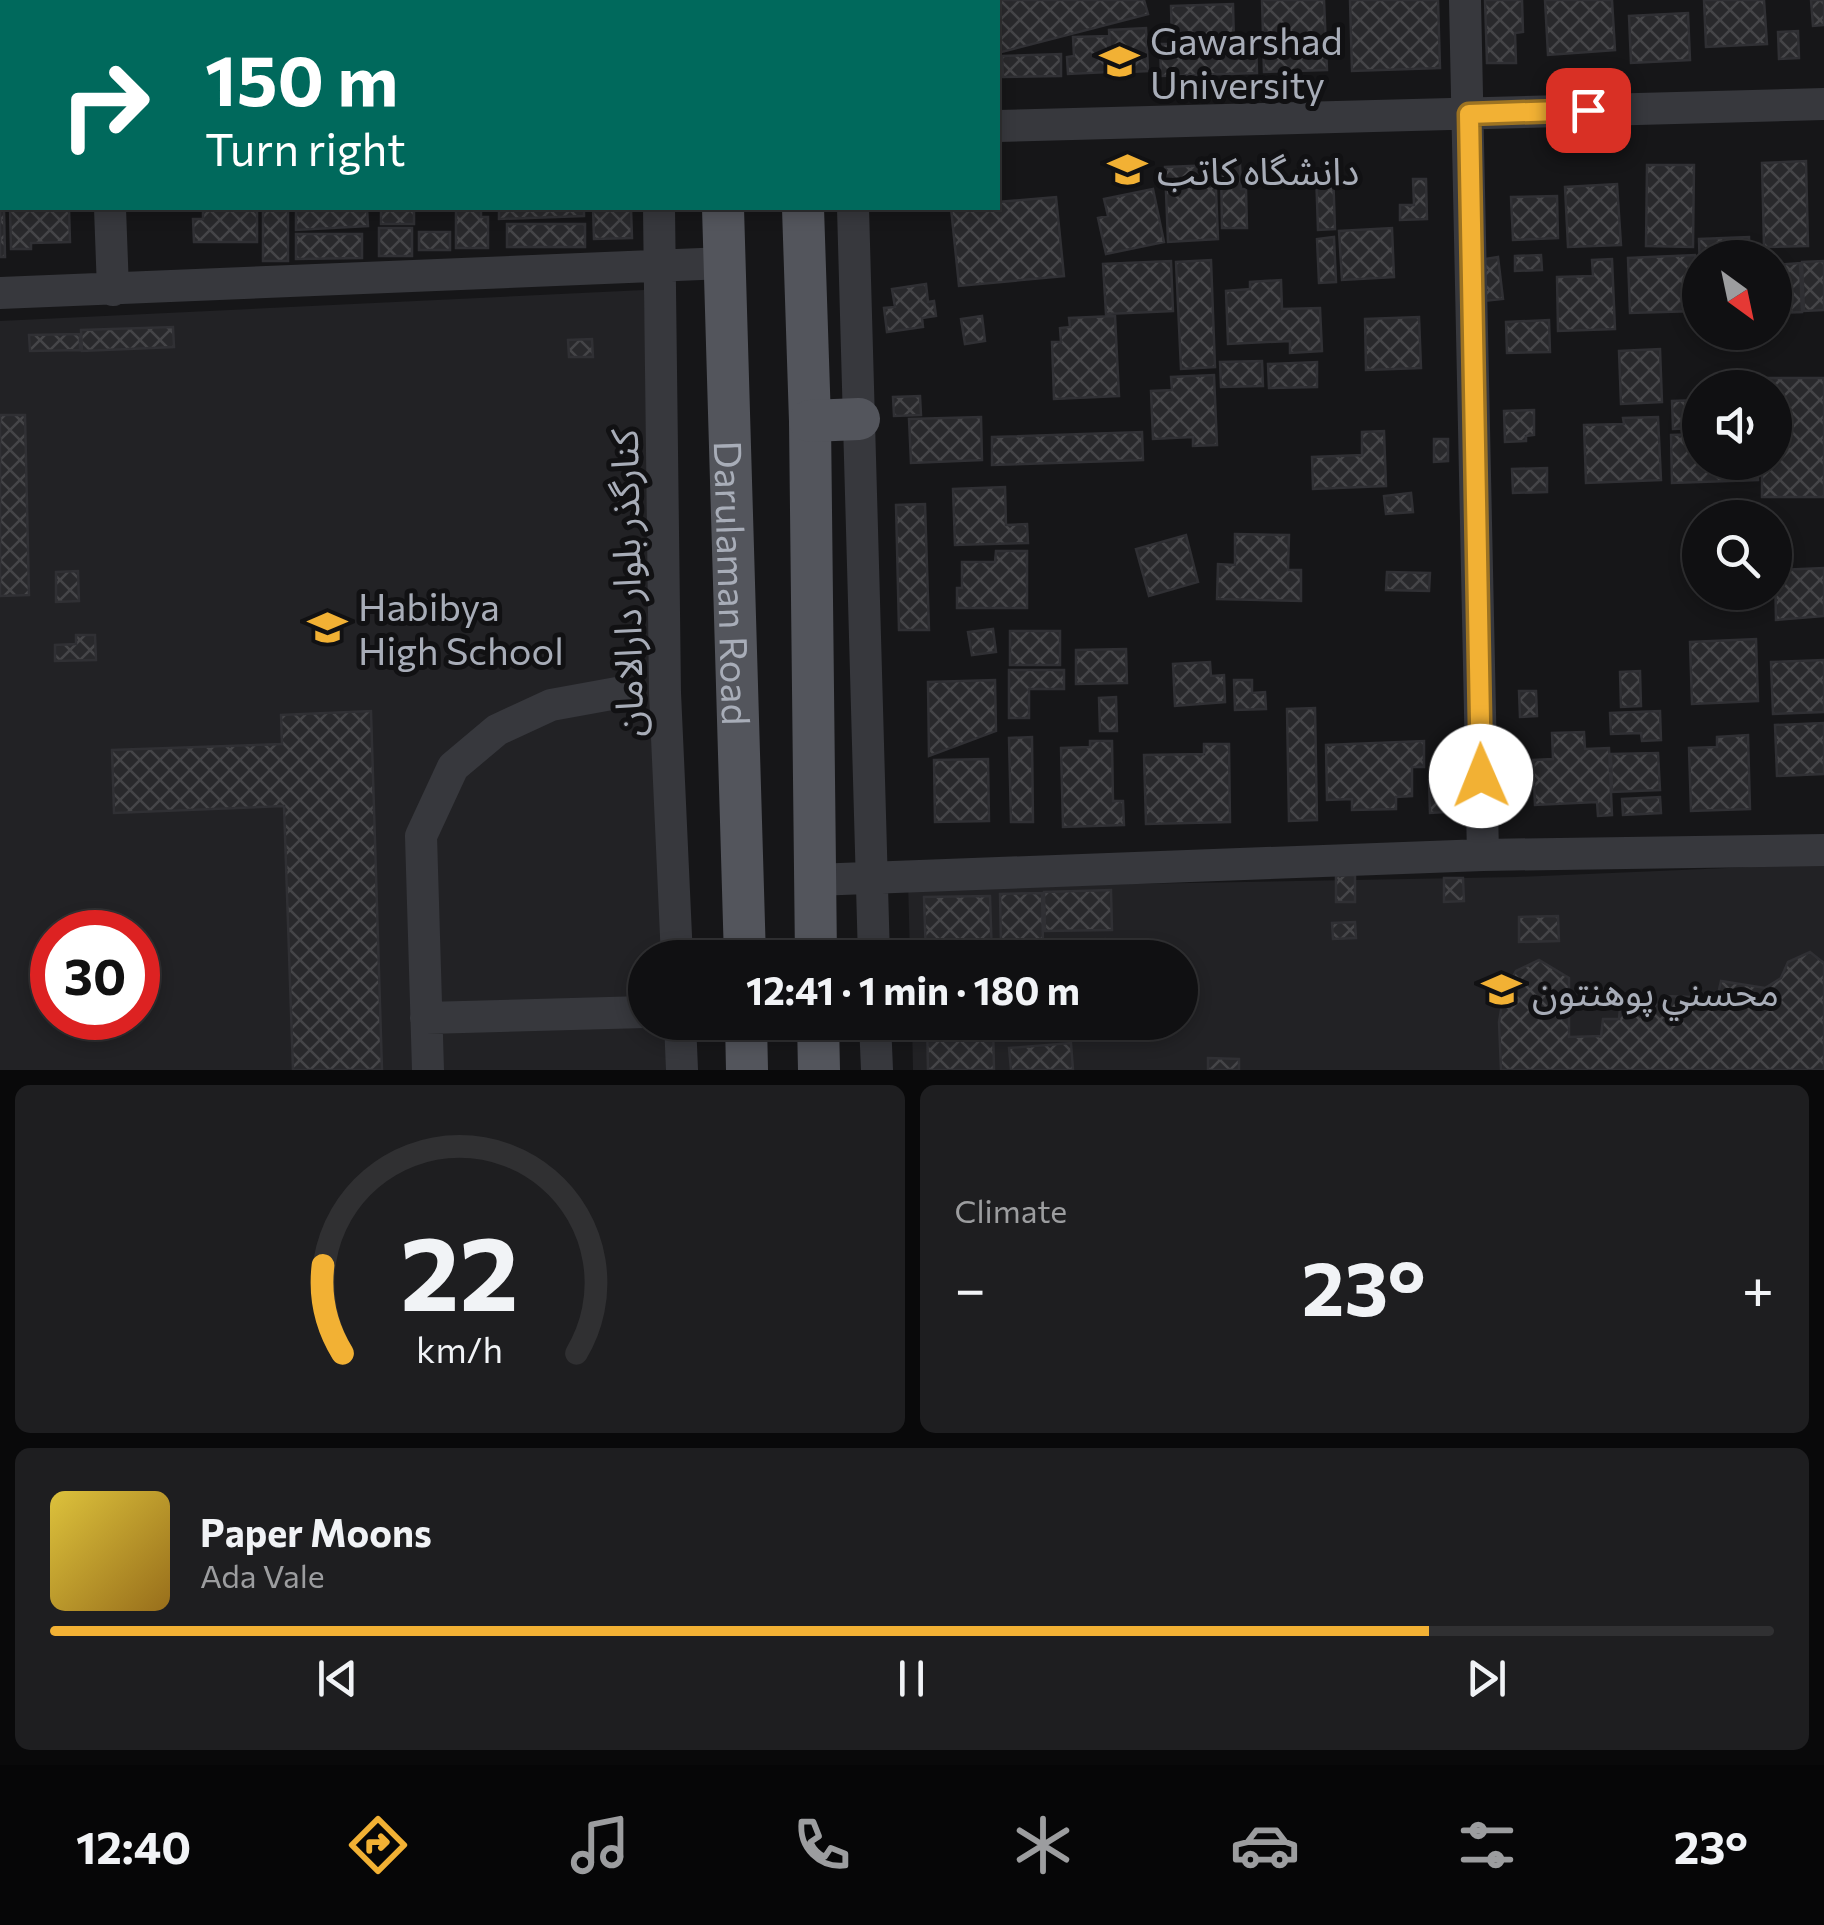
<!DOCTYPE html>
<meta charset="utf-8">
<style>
:root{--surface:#101012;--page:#1e1e20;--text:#f1f3f6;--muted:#9c9d9f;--line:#303032;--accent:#f2b134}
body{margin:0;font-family:Commissioner,"Noto Sans Arabic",sans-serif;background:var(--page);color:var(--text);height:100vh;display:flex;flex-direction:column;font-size:38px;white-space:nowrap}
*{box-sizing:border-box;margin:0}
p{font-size:32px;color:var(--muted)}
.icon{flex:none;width:55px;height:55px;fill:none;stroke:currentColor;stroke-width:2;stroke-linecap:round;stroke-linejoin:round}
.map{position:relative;height:1070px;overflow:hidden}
.details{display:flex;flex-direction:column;gap:15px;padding:15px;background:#09090a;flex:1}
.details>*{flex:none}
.top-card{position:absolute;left:0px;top:0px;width:1000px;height:210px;box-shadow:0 5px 15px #0003,0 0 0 2px var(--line);background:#00695c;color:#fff;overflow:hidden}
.needle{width:65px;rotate:147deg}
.controls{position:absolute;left:1682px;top:240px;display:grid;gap:20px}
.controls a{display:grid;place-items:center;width:110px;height:110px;border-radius:50%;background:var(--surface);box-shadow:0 5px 15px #0003,0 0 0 2px var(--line);font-size:50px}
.speed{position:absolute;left:30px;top:910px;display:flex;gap:20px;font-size:50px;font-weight:700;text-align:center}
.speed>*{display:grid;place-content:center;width:130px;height:130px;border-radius:50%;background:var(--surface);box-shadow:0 5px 15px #0003,0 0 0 2px var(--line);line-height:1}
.speed .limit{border:15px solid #d22;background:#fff;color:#111}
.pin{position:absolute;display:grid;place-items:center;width:85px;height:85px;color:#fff;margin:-42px;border-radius:20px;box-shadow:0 5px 15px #0006}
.me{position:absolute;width:110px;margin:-55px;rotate:359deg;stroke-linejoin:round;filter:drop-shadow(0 0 8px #0008)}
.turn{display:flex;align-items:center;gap:35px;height:210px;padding:0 40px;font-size:45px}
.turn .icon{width:130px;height:130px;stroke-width:2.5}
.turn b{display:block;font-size:70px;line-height:85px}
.big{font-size:75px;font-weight:700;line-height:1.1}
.details .card{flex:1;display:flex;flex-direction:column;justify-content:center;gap:15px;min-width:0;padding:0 35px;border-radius:15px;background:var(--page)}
.details .dial{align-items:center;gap:0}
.dial svg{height:260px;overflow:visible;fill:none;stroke:var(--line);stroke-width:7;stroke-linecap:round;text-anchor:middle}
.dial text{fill:var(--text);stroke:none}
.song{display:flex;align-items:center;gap:30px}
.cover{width:120px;height:120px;border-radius:15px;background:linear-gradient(135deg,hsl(50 70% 55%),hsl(40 70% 35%))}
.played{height:10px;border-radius:5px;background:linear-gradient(90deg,var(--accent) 80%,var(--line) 80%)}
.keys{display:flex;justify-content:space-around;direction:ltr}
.heat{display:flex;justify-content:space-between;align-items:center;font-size:55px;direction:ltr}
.details .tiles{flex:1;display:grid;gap:15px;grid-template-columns:1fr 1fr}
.card:last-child{grid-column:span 2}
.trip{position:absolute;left:628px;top:940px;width:570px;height:100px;border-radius:50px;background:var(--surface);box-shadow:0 5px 15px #0003,0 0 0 2px var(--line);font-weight:700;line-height:100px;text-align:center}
.dock{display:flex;height:160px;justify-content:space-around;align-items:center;background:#060607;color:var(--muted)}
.dock .icon{width:70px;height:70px}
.dock .active{color:var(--accent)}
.dock b{font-size:45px;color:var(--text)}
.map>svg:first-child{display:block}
.built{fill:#222225;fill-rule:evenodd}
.building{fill:url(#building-cross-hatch);stroke:#303034;stroke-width:2.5}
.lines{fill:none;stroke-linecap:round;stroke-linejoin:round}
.minor{stroke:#37383d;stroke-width:32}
.major{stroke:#53555c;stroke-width:42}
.route-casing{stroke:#9d7322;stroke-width:25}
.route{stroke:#f2b134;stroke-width:18}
.labels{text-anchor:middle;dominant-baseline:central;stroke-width:10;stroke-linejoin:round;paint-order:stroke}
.poi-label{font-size:38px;fill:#a8adb8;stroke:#111113;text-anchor:start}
.street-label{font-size:38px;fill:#a8adb8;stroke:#111113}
</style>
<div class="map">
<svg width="1824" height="1070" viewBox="0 0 1824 1070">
<defs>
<pattern id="building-cross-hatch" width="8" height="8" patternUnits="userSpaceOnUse" patternTransform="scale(2.5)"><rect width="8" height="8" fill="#29292c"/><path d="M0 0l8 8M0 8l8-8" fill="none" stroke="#454548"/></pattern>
</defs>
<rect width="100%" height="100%" fill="#161618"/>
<!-- built -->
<path class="built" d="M644,290L666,957L645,958V1022L668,1023L669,1070H0V321ZM52,932H138V1018H52Z
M1824,864V1070H913L912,1023L1180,1022V958L910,957L908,880L1019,886L1516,877Z"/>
<!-- building -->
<path class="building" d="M482,0H592V2H483Z
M890,0H1144L1148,14L998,53V2Z
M1262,0H1324L1327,70L1264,72Z
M1350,0H1438L1440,68L1352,71Z
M1485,0H1522L1523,32L1515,33L1516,63H1487Z
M1545,0H1612L1615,50L1548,55Z
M1704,0H1764L1767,44L1706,47Z
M1811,0H1824V25L1813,26Z
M1233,4L1234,42L1256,41L1257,73L1161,76L1160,44H1172L1171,6Z
M1688,13L1690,60L1631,63L1629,16Z
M1146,28L1148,71L1111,73L1109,30Z
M1798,31L1799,58L1779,59L1778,32Z
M1108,36V72L1068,74L1067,57L1074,56L1073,37Z
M1061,54V76L1003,77L1002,56Z
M1806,161L1808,246L1764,247L1762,163Z
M1240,164L1241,189H1246L1247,228H1222L1221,165Z
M1215,165L1218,239L1168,242L1165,167Z
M1647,165H1694L1693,247L1646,246Z
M1333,171L1335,229L1318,230L1316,172Z
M1413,179H1426L1427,219L1400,220V205H1414Z
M1617,184L1621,245L1568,247L1565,187Z
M1153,189L1164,242L1106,254L1098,218L1108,216L1104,199Z
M0,192L4,208L5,257H0Z
M1557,196L1558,238L1513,240L1511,197Z
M1056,197L1064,276L959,286L951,208H998V202Z
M10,208H69L70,242L31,243V249H11Z
M203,208H257V242H194L193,219H203Z
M263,208H288V261H263Z
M296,208H367L368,226L296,230Z
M381,208H414V224H381Z
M456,208H481V217H488V248H456Z
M499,208H584V216L499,219Z
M593,208H631L632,238L594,239Z
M507,224H585V247H507Z
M379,228H412V256H379Z
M1392,228L1394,277L1342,280L1339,231Z
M419,232H450V250H419Z
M296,234H362V258L296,259Z
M1334,237L1336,282L1319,283L1317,239Z
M1749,237V258H1700V275L1699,239Z
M1541,255L1542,270L1515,271V256Z
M1695,255L1697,311L1630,313L1628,258Z
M1498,257L1503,299L1484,301L1479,260Z
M1612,259L1615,329L1558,331L1557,277L1593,276L1592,260Z
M1211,260L1215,367L1181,369L1176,262Z
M1171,261L1173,311L1106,314L1103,264Z
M1824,261V310L1804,311L1802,262Z
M1800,263L1802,312L1775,313V265Z
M1281,280L1282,309L1320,308L1322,351L1290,353V341L1228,344L1226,291L1250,289V282Z
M926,284L928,302L934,301L936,316L922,318L923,327L887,332L884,308L895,307L892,289Z
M982,316L985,341L965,344L961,319Z
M1115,316L1119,396L1054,399L1052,342H1061L1060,328L1070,327L1069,318Z
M1419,317L1421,368L1366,370L1365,319Z
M1549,320L1550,352L1507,353L1506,322Z
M173,327L174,347L82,351L81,330Z
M80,334V350L30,351L29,335Z
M592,339L593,357H569L568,340Z
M1660,349L1662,402L1621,404L1619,351Z
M1262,361L1263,386L1221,387L1220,362Z
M1317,362V387L1269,388L1268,364Z
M1214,375L1217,445L1193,446V437L1153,439L1151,391L1172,390L1171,377Z
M1762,378H1824V497H1762V462H1775V388H1762Z
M920,396L921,415L894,416L893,397Z
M1700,400V428L1673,429L1672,401Z
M1534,410V435L1526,436V441L1505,442L1504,411Z
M0,415H25L29,595L0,596Z
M981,417L982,460L911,463L909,419Z
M1658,417L1661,480L1586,483L1584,425L1624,424L1623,418Z
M1384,431L1386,486L1313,489L1312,457L1362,455V432Z
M1142,432L1143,460L992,465V437Z
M1700,434V462H1757L1758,480L1672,483L1671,435Z
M1434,439H1448V461L1434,462Z
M1547,468V492L1513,493L1512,469Z
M1005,487L1006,525L1027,524L1028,543L955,545L953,489Z
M1411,493L1413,512L1386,514L1384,496Z
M925,504L929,630H899L896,505Z
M1235,534L1289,535L1288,570H1301V601L1217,599L1218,564L1235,565Z
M1186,535L1198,582L1149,596L1136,549Z
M996,551H1027V608H957V588H962V562H995Z
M1824,568V616L1776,620L1775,570Z
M78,571L79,601L56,602V572Z
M1387,572L1430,573L1429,591L1386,590Z
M993,629L996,652L972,655L968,632Z
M1010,631H1060V665H1010Z
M76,635H95L96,660L55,661V645L76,644Z
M1756,639L1758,701L1692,704L1690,642Z
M1126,649L1127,683L1076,684V650Z
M1824,660V712L1773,714L1771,662Z
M1210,662L1211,676L1224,675L1225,702L1175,706L1173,664Z
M1009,670H1064V689H1029V718H1009Z
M1640,671L1641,706L1621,707L1620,672Z
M995,680L996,731L929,756L928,682Z
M1234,680H1252V693L1265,692L1266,709L1235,710Z
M1519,691H1536L1537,716L1520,717Z
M1116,697L1117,731H1100L1099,698Z
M1315,708L1317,820L1289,821L1287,709Z
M371,711L382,1070H293L284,806L114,813L112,750L282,744L281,715Z
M1660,711L1661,740L1642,741L1641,733L1611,734L1610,713Z
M1824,723V774L1777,776L1775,725Z
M1584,732L1585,749L1609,748L1612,815L1598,816L1597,802L1535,805L1533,760L1553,759L1552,733Z
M1748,735L1750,809L1691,811L1689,748L1717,747V737Z
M1032,737L1033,822H1011L1009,738Z
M1090,741H1112L1113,801H1123L1124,825L1063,827L1061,748L1090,747Z
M1424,741V767H1412V796L1396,797V809L1352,810V799L1327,800L1326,745Z
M1204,744H1229L1230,822L1146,824L1144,755L1204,754Z
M1658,753L1660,790L1612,792L1611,754Z
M988,759L989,821L935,822L934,760Z
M1429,780H1444L1445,812L1430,813Z
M1660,797L1661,813L1623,815L1622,799Z
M1355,875V902H1336V876Z
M1444,878H1463L1464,901L1444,902Z
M1111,890L1112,930L1045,931L1044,892Z
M1042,893L1043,946L1001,947L1000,894Z
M990,896L992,958H926L924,897Z
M1558,916L1559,941L1519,942V917Z
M1355,922L1356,938L1333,939L1332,923Z
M1105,939L1106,958H1083L1082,941Z
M1810,952L1824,963V1070H1501L1499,1022L1504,992L1516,971L1539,960L1569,978V1037L1601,1036L1603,1019H1619L1620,1008L1664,1004L1666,996L1691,997L1695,1003H1716L1721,981L1765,988L1781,978L1788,962Z
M927,1022H993L994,1070H928Z
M1071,1043L1073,1070H1011L1009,1048Z
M1208,1058L1239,1059V1070H1208Z"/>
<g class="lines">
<!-- minor -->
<path class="minor" d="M101,0V2
M652,0V2
M848,0V2
M1465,0L1483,855
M998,126L1824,104
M110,208L113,290
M659,208L665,693L677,958
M853,208L874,958
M0,293L725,263
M814,880L1483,855L1824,850
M426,1018L645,1012
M680,1022L682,1070
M875,1022L877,1070
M428,1070L421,836L453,767L497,730L551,705L617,693"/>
<!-- major -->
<g class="major">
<path d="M719,0V2"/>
<path d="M797,0V2"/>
<path id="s1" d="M723,208L745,958"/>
<path d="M803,208L810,421L816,958"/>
<path d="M810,421L859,419"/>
<path d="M746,1022L747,1070"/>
<path d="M818,1022L819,1070"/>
</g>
</g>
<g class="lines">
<defs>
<path id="route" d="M1481,776L1469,114L1588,110"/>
</defs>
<!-- route casing -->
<use href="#route" class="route-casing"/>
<!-- route -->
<use href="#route" class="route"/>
</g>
<!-- icons -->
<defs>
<symbol id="university-bare" viewBox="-9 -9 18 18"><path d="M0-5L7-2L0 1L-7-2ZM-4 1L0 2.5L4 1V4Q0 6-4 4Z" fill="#f2b134" stroke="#111113" stroke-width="2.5" paint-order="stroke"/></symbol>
<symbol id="school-bare" viewBox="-9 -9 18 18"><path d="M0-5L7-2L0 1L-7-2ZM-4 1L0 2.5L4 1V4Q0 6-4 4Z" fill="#f2b134" stroke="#111113" stroke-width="2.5" paint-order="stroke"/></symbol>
</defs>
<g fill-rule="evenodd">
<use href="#university-bare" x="1092" y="34" width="55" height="55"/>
<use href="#university-bare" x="1100" y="142" width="55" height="55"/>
<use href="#school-bare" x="300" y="600" width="55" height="55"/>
<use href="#university-bare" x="1474" y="962" width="55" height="55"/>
</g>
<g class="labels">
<!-- poi labels -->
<g class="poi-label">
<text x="1150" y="39">Gawarshad<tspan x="1150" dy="44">University</tspan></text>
<text x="1157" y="169">دانشگاه کاتب</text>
<text x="358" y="605">Habibya<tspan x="358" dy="44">High School</tspan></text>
<text x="1532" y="990">محسني پوهنتون</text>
</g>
<!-- street labels -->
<g class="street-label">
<text stroke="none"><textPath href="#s1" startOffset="375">Darulaman Road</textPath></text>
<text transform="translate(625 583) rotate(-91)">کنارگذر بلوار دارالامان</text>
</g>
</g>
</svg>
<div class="controls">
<a><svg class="needle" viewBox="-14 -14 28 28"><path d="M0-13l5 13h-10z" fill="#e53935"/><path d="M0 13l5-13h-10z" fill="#9c9d9f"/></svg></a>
<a><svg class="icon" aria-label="sound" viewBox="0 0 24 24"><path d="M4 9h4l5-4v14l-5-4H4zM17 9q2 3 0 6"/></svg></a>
<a><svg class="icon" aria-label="search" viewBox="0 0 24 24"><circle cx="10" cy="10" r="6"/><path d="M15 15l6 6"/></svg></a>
</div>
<div class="speed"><div class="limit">30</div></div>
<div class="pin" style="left:1588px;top:110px;background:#d93025"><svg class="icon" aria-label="arrive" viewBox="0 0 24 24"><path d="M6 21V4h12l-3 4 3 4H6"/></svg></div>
<svg class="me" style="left:1481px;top:776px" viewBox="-20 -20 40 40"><circle r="19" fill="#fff"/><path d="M0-13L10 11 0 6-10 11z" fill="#f2b134"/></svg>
<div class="trip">12:41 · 1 min · 180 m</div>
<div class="top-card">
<div class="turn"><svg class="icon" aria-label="right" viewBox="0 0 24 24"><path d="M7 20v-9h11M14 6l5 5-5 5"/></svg><div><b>150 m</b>Turn right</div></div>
</div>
</div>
<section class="details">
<div class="tiles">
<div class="card dial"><svg viewBox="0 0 100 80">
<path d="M14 69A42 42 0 1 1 86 69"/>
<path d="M14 69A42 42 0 0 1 8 42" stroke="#f2b134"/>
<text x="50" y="56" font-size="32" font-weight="700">22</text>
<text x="50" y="72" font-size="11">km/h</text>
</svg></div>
<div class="card"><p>Climate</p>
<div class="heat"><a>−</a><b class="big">23°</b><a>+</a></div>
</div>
<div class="card">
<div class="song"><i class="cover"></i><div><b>Paper Moons</b><p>Ada Vale</p></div></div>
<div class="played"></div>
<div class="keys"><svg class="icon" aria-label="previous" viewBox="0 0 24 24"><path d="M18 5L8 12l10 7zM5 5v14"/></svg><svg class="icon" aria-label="pause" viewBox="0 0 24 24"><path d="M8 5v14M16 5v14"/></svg><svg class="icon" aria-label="next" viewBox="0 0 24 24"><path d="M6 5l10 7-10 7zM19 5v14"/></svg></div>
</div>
</div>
</section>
<nav class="dock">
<b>12:40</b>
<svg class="icon active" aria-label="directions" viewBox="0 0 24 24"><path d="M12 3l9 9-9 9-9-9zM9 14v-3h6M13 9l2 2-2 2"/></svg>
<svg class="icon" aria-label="music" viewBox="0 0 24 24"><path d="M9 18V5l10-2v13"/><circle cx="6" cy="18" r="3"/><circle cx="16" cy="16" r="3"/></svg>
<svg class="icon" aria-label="phone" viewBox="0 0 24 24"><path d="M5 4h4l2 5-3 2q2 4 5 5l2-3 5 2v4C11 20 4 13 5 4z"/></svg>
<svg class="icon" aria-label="climate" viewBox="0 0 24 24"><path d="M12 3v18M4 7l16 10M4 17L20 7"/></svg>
<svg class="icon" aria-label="car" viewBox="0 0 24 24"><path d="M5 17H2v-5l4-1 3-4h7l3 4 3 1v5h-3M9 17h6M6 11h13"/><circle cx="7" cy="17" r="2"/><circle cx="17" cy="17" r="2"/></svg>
<svg class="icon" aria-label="filters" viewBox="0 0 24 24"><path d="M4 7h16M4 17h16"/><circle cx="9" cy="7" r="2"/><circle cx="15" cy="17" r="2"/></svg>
<b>23°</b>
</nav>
